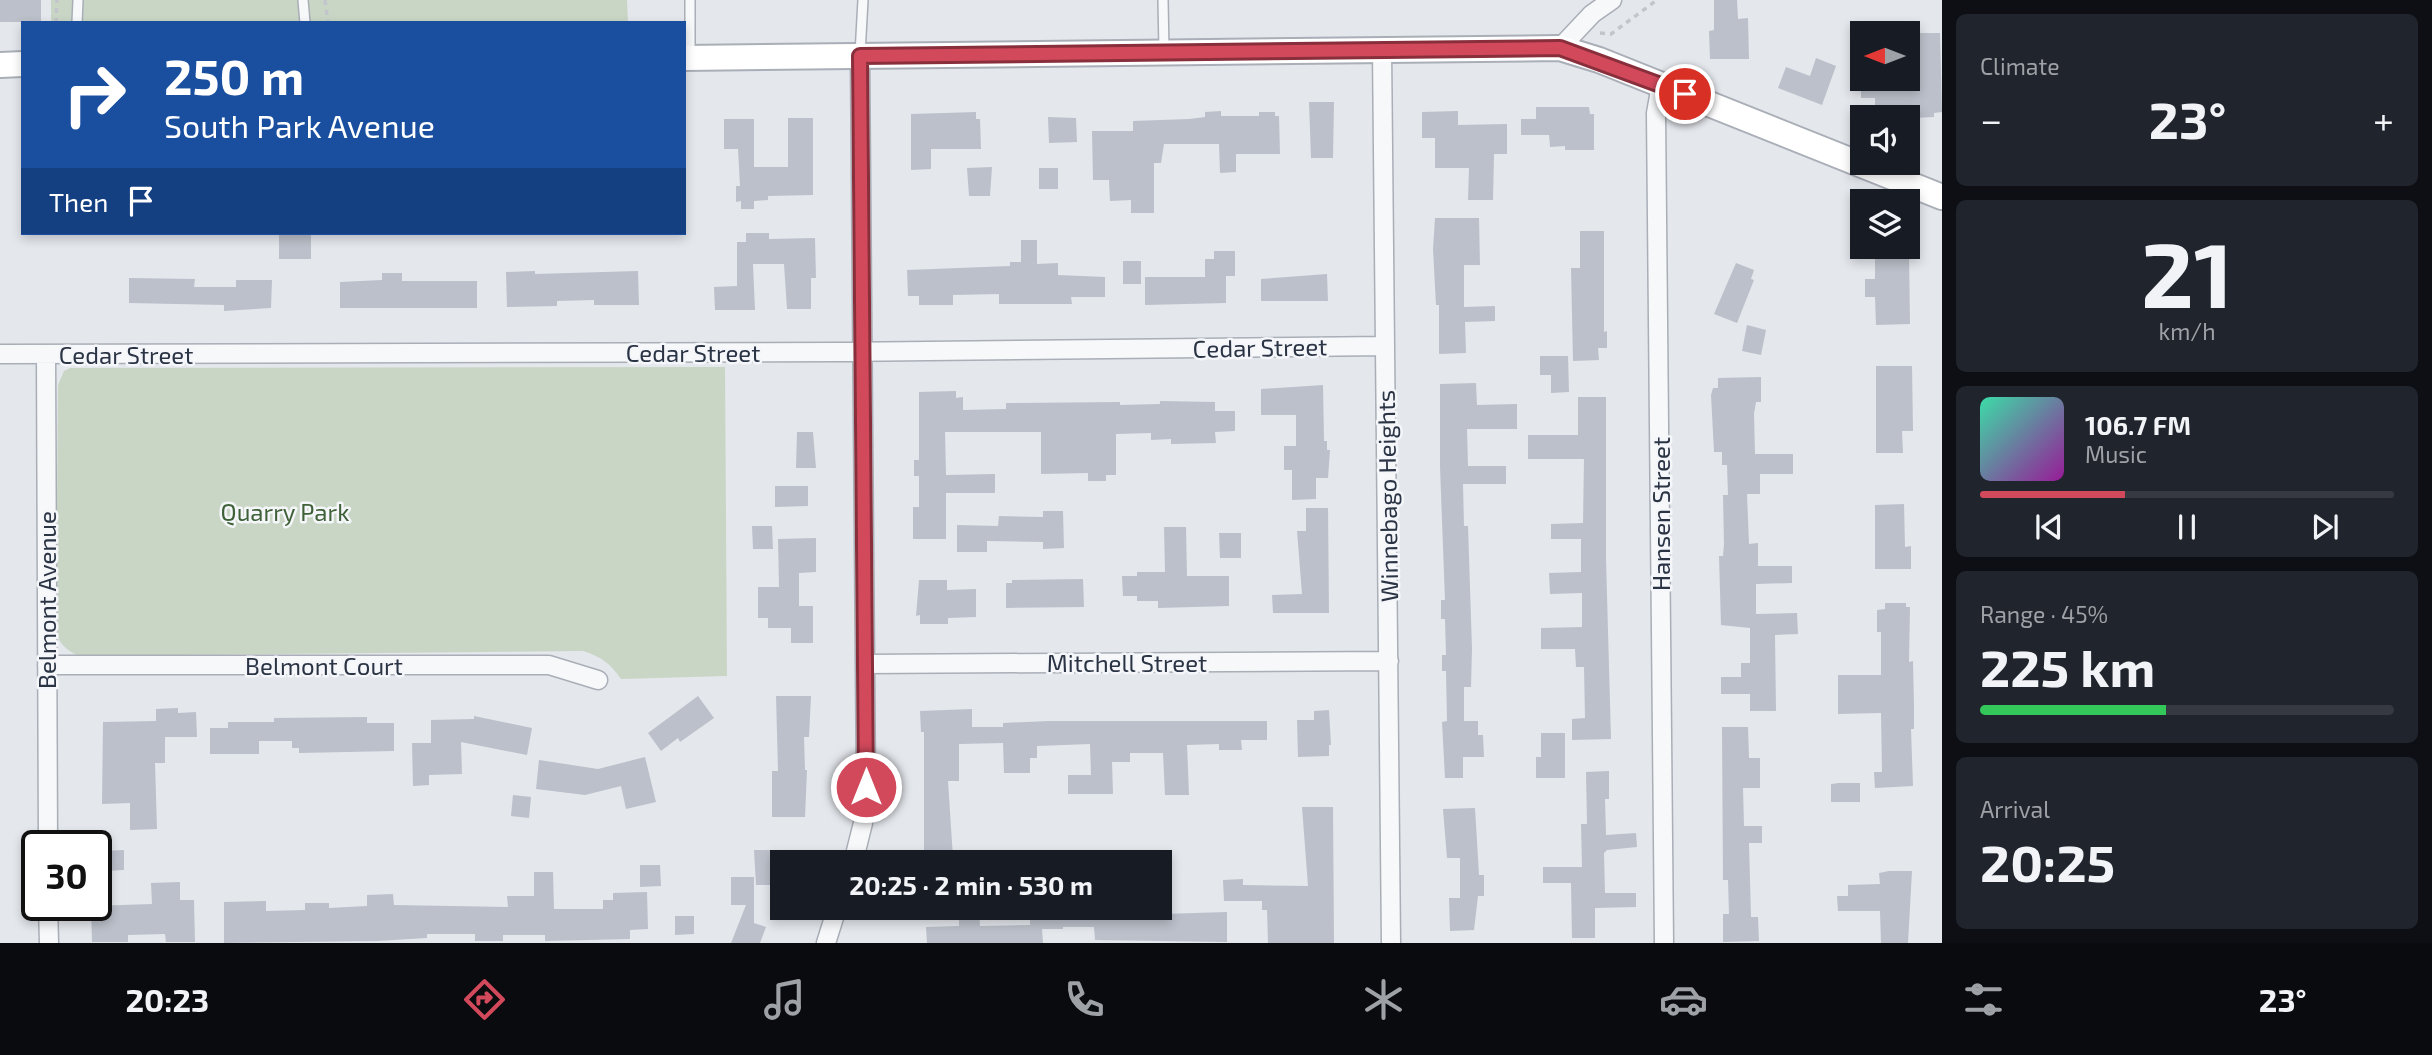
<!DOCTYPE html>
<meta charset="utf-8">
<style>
:root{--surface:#171b24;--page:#20242c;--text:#f1f3f6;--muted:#9ea1a6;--line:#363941;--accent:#d1495b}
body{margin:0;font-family:"Exo 2",sans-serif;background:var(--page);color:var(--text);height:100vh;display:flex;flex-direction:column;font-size:26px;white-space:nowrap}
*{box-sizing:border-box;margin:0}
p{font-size:23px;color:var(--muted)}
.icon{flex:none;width:38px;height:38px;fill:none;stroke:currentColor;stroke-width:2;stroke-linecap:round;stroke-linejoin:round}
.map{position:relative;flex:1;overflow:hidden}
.sheet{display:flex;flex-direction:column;gap:14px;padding:14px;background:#0d0f14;width:490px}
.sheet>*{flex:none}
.top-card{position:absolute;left:21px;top:21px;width:665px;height:214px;border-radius:0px;box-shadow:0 4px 10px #0003;background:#1a4fa0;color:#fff;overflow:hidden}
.needle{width:46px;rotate:270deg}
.fabs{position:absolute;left:1850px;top:21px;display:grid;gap:14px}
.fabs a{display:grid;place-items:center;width:70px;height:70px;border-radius:0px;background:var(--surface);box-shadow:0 4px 10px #0003;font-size:35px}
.speed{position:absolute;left:21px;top:830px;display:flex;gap:14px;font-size:35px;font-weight:700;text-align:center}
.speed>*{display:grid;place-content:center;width:91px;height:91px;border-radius:50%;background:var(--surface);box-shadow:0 4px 10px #0003;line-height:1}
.speed .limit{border:4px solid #111;border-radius:10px;background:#fff;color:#111}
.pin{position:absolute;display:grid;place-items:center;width:60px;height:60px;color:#fff;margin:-30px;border:4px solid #fff;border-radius:50%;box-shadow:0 2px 7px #0007}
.me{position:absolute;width:77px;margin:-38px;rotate:0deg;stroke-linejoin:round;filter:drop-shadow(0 0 5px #0008)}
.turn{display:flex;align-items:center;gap:24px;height:147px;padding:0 28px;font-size:32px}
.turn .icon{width:91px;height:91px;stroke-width:2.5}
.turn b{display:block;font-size:49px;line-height:60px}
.then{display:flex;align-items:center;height:66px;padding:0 28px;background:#0003;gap:14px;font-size:26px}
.big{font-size:52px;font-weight:700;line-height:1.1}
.sheet .widget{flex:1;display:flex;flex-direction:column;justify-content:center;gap:10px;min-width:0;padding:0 24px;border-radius:10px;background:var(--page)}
.sheet .dial{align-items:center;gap:0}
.dial b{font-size:91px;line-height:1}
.song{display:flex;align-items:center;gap:21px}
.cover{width:84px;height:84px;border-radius:10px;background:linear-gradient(135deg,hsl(160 70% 55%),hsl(300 70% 35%))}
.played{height:7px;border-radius:4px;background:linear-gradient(90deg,var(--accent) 35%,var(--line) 35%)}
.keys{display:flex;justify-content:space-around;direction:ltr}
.heat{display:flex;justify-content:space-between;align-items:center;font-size:38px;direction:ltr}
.charge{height:10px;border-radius:5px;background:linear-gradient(90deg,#34c759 45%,var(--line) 0)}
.trip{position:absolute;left:770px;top:850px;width:402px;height:70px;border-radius:0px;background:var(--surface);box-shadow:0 4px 10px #0003;font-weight:700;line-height:70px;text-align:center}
.menu{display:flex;height:112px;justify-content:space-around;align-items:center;background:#090b0e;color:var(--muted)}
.menu .icon{width:49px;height:49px}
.menu .current{color:var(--accent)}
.menu b{font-size:32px;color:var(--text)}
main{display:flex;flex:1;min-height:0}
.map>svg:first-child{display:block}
.green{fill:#c9d6c5}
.building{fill:#bbc0ca}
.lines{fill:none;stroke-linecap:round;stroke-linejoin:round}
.service-casing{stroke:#a9aeb7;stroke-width:12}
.minor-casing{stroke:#a9aeb7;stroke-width:21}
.secondary-casing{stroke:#a9aeb7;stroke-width:28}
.path{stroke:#c2c5cb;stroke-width:3.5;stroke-dasharray:5 5;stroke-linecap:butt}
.service{stroke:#f7f8fa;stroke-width:9}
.minor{stroke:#f7f8fa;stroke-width:18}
.secondary{stroke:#fff;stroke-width:24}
.route-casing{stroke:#882f3b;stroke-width:18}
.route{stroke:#d1495b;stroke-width:12}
.labels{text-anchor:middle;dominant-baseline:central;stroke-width:5;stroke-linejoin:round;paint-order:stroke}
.street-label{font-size:24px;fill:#2b3445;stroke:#f4f6f9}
.park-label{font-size:24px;fill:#3f6138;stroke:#f4f6f9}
</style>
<main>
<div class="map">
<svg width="1942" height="943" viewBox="0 0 1942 943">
<rect width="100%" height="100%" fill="#e4e7ec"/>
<!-- green -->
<path class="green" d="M51,0H627L628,23H51Z
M725,367L727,676L621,679C611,664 600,656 583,651L78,656C66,649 60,645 56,632L58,385L64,371L70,368Z"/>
<!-- building -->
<path class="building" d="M0,0H41V22H0Z
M1714,0H1737L1738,19L1748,18L1749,59H1710L1709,31L1714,30Z
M1914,33H1940L1942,112L1934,113V117L1913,118V109H1875V98H1861V79H1913Z
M1816,58L1836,66L1822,105L1778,88L1786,67L1810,76Z
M1309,102H1334L1333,158H1311Z
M1536,107H1589L1590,114H1594V150H1565V146L1550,147L1549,135H1521V119H1536Z
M1221,111V116H1259V112H1275V116H1279L1280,154H1236V172L1220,173L1219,144H1164L1161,163H1154V213H1131V200L1110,201L1109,180H1093L1092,131H1133V121L1189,119L1205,117V112Z
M1458,111V125L1507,124V154H1494L1493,200H1468L1469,168H1435V138H1422V112Z
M976,112V119H980L981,149H931V169L911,170V114Z
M1048,117L1076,118L1077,142L1049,143Z
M788,118H813V195L768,196V200L754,201V209H741V201L736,202V186H740L738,149H724V119H754V167H788Z
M992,167L990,196H969L967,168Z
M1039,168H1058V189H1039Z
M1435,218H1479L1480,265H1464V307L1495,306V321L1465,322L1466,353L1439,354V305H1436L1433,249Z
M1580,231H1604V332L1607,331V348H1598L1599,360L1573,361L1571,268H1580Z
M279,233H311V259H279Z
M746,233H769V239L815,238L816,278H811V309H787L784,264H753L755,310H715L714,287L737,286V242H746Z
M1021,240H1037V264L1058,263V275L1105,277V297H1071L1072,304H999V294L953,295V305H919V296H908L907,270L1010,266V262H1021Z
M1214,251H1235V276H1226V303L1145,305V277H1205V259H1214Z
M1875,253H1909L1910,324L1876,325L1875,297H1865V279H1875Z
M1123,261H1141V284H1123Z
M1736,263L1754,270L1751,279L1754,280L1737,323L1714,314Z
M535,271V274L638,271L639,305H594V300L557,301V306L507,307L506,272Z
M382,273H402V281H477V308H340V282L382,280Z
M1327,274L1328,301H1261V279Z
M129,278L195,279L194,287H236V280H272L271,308L224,311V305L129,303Z
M1747,325L1766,330L1761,355L1742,351Z
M1540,356H1568L1569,392L1551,393V375H1540Z
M1876,366H1912L1913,431H1902L1903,453H1876Z
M1761,377V402H1756L1754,414L1755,454H1793V474H1760V494H1747L1749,544L1758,543V566H1792V583L1756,584V614L1797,613L1798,634L1775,635L1776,711H1750V694H1721V677H1741V663H1750V628L1721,625L1719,556H1723L1724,544L1723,495H1728L1727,465H1722V452H1714L1711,395L1713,388H1718V378Z
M1476,383L1477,405L1517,404V429H1467L1468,466H1506V484H1463L1464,526H1468L1472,649L1471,687H1464V721H1478V735H1483L1484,757H1463V778H1445L1442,722L1447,721L1446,671H1442V655H1446L1445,619H1441V600H1445L1440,467V384Z
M1323,385L1324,441H1327V450H1330L1328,478H1316V499L1292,500V470H1284V446H1296V415H1261V389Z
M956,391V398L963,397V410L1006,409V403L1120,402V405L1160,404V401L1215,402V411H1235V431L1215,432L1216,443L1171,444V439L1151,440V433L1116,434V475H1106V481H1088V473L1041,474V432H945L946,475L995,474V493H946V539H913V507H919V476H914V460H919V392Z
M1578,397H1606V559L1611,739L1572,740V719L1585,718L1584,667H1576L1575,649H1541V628L1582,627V593L1550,594L1549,573L1581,572V539H1551V524L1583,523L1584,459H1528V435H1578Z
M797,432H813L816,468H796Z
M775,486H808V506L775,507Z
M1904,504L1905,547L1911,546V569H1875V505Z
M1306,508H1328L1329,613H1273L1272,595L1302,594L1297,531H1306Z
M1043,511H1063L1064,548L1043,549V542L987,541V552H957V525L998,526L999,516L1043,517Z
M752,526H772L773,549H753Z
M1164,527H1186L1187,576H1229V606L1158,608V601H1137V596H1123L1122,576H1137V572H1165Z
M1219,533H1241V558H1220Z
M816,538V572L799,573V606H813V643H791V628H768V618H758V587H779L778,539Z
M1083,579L1084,607L1006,608V583H1012V580Z
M919,580H947V590L976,589V617L948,618V624H920V615L916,616Z
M1885,603H1906V607H1910L1909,662L1913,661L1914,706V729H1911L1913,786L1875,788L1874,772H1882L1881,713L1838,714V675H1881V632H1877V610L1885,609Z
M698,696L714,718L680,742L678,738L661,751L648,733Z
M776,696H811L809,737H804L805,770H807L805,817H772V771H778Z
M178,708V713L196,712L197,737H165V763H155L157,829L130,830V803L102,804L103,722L156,721V709Z
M972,709V727H1003V723L1048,721H1267V740H1241L1242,750H1219V744L1187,745L1189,795H1165L1163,753H1130V762H1112L1113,794H1068V775H1091L1090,744L1037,746V758H1030V773H1004L1003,743L959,744V781H948L953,858H924V732H921L920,711Z
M1329,710L1331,745H1329V756L1298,757L1297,720H1314V711Z
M474,716L532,728L527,755L461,742L462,774L429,775V785L413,786L412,743H431V720L474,719Z
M367,717V723H394V751L299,753V748H292V741H259V754H210V728H228V722H274V718Z
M1722,727H1748L1749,758H1760V788H1743L1744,826H1762V843H1749L1751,917H1758L1759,941L1723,942V914H1729L1728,880H1723Z
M1541,733H1565V778H1536V757H1541Z
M645,757L656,802L626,809L621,786L585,795L536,789L539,760L598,769Z
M1609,771V799H1605L1606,835L1636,833L1637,847L1607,850L1604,853L1605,893H1636V907L1595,908V938H1572L1571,883H1543V867H1582L1581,824H1587L1586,772Z
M1839,783H1860V802H1831V784Z
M513,795L531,797L529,818L511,816Z
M1302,807H1333L1334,943H1268L1267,910H1262V901H1224L1223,880L1243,879V885L1308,886Z
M1475,808L1479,875H1484V896H1478L1474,930L1450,931L1449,898H1460V858H1447L1443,809Z
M124,850V870L105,871L104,851Z
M754,850H782V885H756Z
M640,865H660L661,886L640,887Z
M1889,871H1912L1908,943H1881L1880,911H1838L1837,896H1848V885L1880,884L1879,873Z
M534,872H553L554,909H603V900H613V893L647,892L648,929L630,930V939L545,941V935H503V941H475V934H427V938L377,941L224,943V902L266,901V911L305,910V903H329V908L367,906V895L393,894L394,905L508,907L507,896H534Z
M731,877H754V923L766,927L760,943H731L746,905H731Z
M180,882V900H194L195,942H166L165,934L128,935V942H92L91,906L152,904L151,883Z
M959,908H979L980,926L1030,925V908H1116V912H1129V915L1227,912V942L1095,940L1094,927H1063V929H1042L1043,943H927L926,927L959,926Z
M675,916H694V934L675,935Z"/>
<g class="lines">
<defs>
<path id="service" d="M303,0L305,23
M690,0V56
M1163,0L1164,51
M77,23L78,0
M860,54L863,0"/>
<path id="minor" d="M1560,48L1592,14L1612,0
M1382,50L1391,943
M1661,85L1656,113L1664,943
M0,354L838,352L1385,346
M46,354L48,845
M865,664L1389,661
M47,665H549L598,680
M853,863L863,823L866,787L860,56
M48,905L49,943
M826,943L837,908"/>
<path id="secondary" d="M684,58L1560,48L1599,60L1942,197
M0,65L23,64"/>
</defs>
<!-- service casing -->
<use href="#service" class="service-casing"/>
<!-- minor casing -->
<use href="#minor" class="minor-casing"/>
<!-- secondary casing -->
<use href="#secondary" class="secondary-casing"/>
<!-- path -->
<path class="path" d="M325,0L328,23
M56,23L57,0
M1600,33L1611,34L1657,0"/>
<!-- service -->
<use href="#service" class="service"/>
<!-- minor -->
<use href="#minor" class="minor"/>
<!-- secondary -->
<use href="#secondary" class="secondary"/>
</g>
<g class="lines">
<defs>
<path id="route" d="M866,787L860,56L1560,48L1685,94"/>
</defs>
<!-- route casing -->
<use href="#route" class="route-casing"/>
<!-- route -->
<use href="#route" class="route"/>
</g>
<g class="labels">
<!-- street labels -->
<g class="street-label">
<text transform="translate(1260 347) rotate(-1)">Cedar Street</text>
<text x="693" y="352">Cedar Street</text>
<text x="126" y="354">Cedar Street</text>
<text transform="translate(1387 496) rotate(-91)">Winnebago Heights</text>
<text transform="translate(1660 514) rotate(-90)">Hansen Street</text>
<text transform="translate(46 600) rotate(-90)">Belmont Avenue</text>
<text x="1127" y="662">Mitchell Street</text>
<text x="324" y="665">Belmont Court</text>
</g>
<!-- park labels -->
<g class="park-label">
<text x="285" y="511">Quarry Park</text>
</g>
</g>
</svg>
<div class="fabs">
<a><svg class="needle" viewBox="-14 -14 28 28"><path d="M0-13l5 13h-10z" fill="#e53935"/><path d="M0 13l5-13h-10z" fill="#9ea1a6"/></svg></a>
<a><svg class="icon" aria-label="sound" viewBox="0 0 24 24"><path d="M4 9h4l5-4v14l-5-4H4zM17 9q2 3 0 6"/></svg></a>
<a><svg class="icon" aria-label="layers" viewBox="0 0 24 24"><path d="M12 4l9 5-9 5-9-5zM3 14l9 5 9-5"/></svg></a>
</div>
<div class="speed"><div class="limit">30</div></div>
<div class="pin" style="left:1685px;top:94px;background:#d93025"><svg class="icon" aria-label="arrive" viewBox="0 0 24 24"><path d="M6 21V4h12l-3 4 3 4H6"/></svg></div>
<svg class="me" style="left:866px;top:787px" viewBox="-20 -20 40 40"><circle r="17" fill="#d1495b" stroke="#fff" stroke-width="3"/><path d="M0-11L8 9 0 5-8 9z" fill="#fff"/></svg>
<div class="trip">20:25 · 2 min · 530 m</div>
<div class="top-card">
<div class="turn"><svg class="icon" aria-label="right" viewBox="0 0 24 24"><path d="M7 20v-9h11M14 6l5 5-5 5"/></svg><div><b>250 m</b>South Park Avenue</div></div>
<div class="then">Then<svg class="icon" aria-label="arrive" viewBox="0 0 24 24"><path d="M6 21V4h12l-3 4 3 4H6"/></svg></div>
</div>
</div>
<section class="sheet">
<div class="widget"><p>Climate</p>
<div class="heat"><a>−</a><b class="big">23°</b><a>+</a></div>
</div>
<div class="widget dial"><b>21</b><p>km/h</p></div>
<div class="widget">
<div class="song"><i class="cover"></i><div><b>106.7 FM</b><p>Music</p></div></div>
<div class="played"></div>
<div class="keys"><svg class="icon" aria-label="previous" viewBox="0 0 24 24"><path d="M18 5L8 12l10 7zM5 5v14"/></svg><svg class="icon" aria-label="pause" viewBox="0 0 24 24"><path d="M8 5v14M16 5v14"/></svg><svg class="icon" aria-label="next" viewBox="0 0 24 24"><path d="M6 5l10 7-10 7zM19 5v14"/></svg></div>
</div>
<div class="widget"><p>Range · 45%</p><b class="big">225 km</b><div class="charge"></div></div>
<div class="widget"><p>Arrival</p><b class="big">20:25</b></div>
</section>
</main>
<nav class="menu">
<b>20:23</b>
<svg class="icon current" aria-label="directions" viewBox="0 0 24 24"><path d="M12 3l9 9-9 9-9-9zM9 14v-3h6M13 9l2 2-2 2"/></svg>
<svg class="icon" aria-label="music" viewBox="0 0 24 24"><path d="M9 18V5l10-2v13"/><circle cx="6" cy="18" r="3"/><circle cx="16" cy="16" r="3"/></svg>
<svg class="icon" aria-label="phone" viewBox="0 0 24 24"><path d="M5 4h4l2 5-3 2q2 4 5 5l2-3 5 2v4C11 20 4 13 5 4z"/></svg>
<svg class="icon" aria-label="climate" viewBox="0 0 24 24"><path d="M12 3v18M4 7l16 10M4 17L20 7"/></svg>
<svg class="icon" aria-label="car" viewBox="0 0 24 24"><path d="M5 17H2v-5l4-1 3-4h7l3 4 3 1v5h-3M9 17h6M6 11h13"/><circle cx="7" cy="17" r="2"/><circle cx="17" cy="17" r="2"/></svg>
<svg class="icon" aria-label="filters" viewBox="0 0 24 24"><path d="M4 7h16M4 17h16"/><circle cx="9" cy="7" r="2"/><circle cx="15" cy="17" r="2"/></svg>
<b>23°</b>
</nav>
